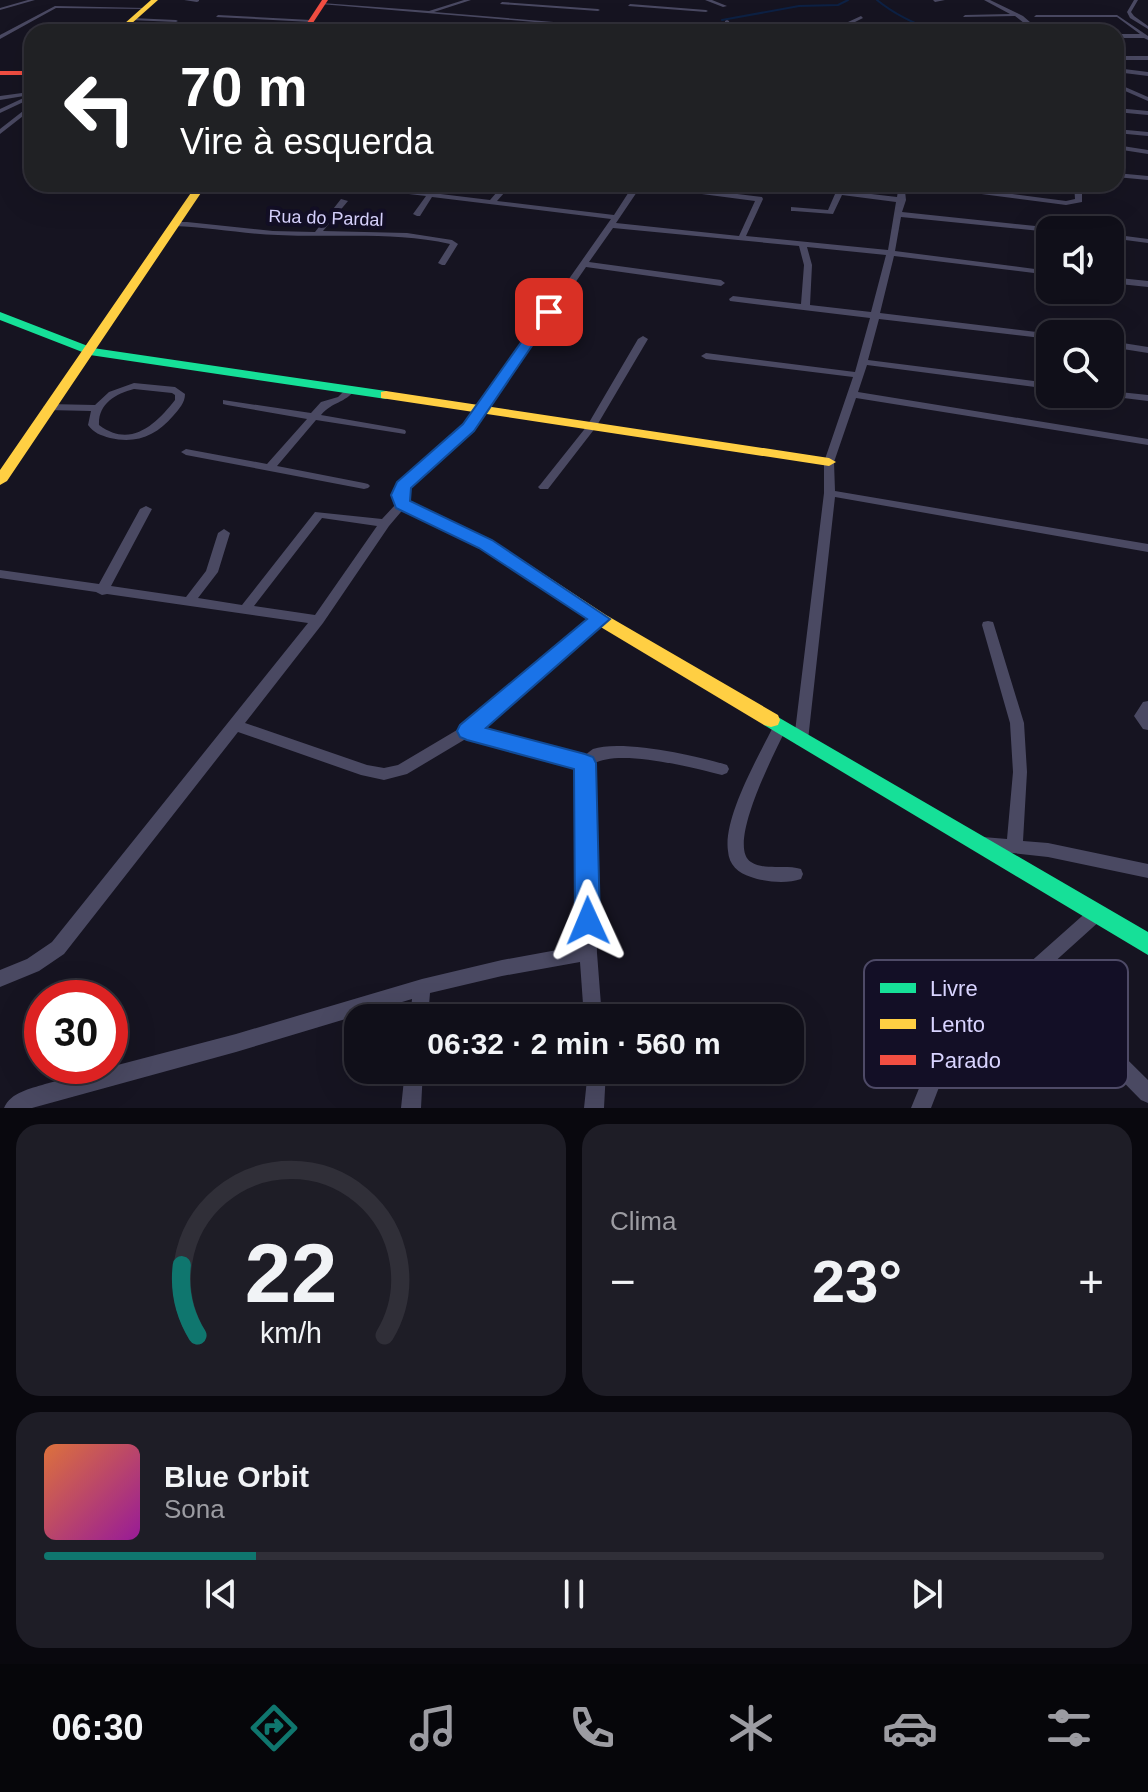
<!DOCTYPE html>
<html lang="pt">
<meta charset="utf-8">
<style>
:root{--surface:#100f19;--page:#1e1d26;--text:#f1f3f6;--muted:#9c9ca2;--line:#302f38;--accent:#0f766e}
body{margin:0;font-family:Helvetica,sans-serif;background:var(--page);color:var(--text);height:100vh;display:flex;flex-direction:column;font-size:30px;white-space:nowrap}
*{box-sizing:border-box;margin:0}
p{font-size:26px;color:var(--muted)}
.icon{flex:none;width:44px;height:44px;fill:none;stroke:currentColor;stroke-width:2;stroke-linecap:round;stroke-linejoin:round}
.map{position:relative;height:1108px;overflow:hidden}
.side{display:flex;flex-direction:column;gap:16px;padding:16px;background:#09080e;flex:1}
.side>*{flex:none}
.guide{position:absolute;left:24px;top:24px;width:1100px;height:168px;border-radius:24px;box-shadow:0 8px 32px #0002,0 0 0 2px var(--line);background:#202124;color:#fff;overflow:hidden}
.controls{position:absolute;left:1036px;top:216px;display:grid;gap:16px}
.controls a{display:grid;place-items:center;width:88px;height:88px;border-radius:16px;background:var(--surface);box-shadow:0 8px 32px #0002,0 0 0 2px var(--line);font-size:40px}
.speed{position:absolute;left:24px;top:980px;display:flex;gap:16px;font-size:40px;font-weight:700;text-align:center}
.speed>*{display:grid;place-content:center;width:104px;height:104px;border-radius:50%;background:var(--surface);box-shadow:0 8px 32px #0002,0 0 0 2px var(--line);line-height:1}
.speed .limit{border:12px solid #d22;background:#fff;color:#111}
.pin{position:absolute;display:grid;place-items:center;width:68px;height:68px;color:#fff;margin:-34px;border-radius:16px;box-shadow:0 4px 12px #0006}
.me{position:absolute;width:88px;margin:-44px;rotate:359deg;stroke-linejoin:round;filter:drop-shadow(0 0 6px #0008)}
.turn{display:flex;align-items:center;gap:28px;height:168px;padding:0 24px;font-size:36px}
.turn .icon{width:104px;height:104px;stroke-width:2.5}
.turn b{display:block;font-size:56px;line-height:68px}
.big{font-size:60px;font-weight:600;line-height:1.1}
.side .widget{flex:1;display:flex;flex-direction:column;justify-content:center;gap:12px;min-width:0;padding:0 28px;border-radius:24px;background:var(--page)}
.side .dial{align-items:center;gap:0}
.dial svg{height:208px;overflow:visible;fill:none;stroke:var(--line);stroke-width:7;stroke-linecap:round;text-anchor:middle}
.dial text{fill:var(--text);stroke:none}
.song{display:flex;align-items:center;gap:24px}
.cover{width:96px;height:96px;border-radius:12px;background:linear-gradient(135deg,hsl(20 70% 55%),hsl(300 70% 35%))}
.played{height:8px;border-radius:4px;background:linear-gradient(90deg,var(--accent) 20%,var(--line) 20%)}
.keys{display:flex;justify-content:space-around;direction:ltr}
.heat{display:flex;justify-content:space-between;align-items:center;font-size:44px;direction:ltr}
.side .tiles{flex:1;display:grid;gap:16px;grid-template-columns:1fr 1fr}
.widget:last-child{grid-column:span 2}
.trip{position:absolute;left:344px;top:1004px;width:460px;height:80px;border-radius:24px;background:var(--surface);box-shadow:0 8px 32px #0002,0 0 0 2px var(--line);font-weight:600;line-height:80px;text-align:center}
.menu{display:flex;height:128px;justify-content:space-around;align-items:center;background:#06060a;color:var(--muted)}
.menu .icon{width:56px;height:56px}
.menu .on{color:var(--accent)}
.menu b{font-size:36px;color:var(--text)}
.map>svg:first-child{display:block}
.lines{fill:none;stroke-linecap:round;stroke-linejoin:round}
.stream{stroke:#0d2144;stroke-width:2}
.street{fill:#4a4962;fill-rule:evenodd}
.fast{fill:#16e098;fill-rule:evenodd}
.slow{fill:#ffcf43;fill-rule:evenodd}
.jam{fill:#f24e42;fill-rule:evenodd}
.route{fill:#1a73e8;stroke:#114b97;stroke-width:2}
.labels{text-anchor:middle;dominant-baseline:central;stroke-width:8;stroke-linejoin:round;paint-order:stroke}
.far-street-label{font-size:18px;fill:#d9d4ff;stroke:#130f26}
.key{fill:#130f26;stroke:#4e4a67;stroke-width:2}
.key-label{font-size:22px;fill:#d9d4ff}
</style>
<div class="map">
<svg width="1148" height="1108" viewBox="0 0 1148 1108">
<rect width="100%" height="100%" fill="#161421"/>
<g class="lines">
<!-- stream -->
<path class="stream" d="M877,0C895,15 915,24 937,32
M722,20L799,6L838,5L848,0"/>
<!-- street -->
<path class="street" d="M28,0H35L0,10V8Z
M184,0H199V1L197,2Z
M464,0H471L434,12L675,32H653L320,4L322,3L429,11Z
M705,0H712L727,6L723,7Z
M933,0H945L935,2Z
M984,0H990L1023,16L1038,29L944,30L941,23H945L948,27H1029L1015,16L963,17L965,15L1010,14Z
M1134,0H1138L1131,12L1134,16L1148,26V29L1130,18L1127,12Z
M502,2L598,9L600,10L598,11L500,4Z
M630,4L706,10L708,11L706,12L628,6Z
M55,6L145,8L147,9L56,8L0,39V35Z
M218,15L311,20L313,21L311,22L216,17Z
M1036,15H1117L1148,36V40L1144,38H1116V34H1140L1117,17H1034Z
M861,16L863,18L855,22L875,27V29L848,22Z
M132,18L176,20L178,21L176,22L130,20Z
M727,20L729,21L731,32H725V21Z
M760,23L764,24L754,32H748Z
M1116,56H1148V60H1116Z
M1116,68L1148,72V76L1116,72Z
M1116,83L1148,97V101L1116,87Z
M22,93L24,96L0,100V96Z
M32,94V98L0,113V109Z
M32,104V109L0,134V129Z
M1116,108L1148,111V115L1116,112Z
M1116,129L1148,132V136L1116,133Z
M1116,145L1148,150V154L1116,149Z
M1116,173L1148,176V180L1116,177Z
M336,184H358L490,200L504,184H512L497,201L614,215L634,184H655L762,197L763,199L746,236L888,250L896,202L842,195L833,214L794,211H791V207L828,210L835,194L775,187L771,185L785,184L897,197L899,184H907L906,187L966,188L1066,201L1075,199L1074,184H1082V202L1066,205L966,192L905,191L906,200L902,212L1055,228L1059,230H1050V232L901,217L895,251L1050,271V275L894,256L880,313L1053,334H1050V339L879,319L868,360L1050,383V389L867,365L858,392L1148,439V445L856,398L834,462L835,491L1148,544V552L835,497L808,740L806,744L801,746L796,744L794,740L824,493V462L853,377L706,359L701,356L706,353L855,372L870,318L730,301L729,299L733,296L801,304L804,265L799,246L613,228L589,262L721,280L725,283L721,286L586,267L487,411L461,442L408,487L406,495L408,504L406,506L389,526L323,623L245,723L367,765L384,768L398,765L462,727L595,616H605L606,619L605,622L479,729L583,757C586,754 590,751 593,749C621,739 699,756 727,765L729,769L727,773L722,775C694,768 615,747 592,765L597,953L602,1018H584L580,962L502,976L430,993L428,1018H410L412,999L236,1052L32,1108H4C11,1092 30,1089 45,1084L236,1034L422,979L502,960L579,946L578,767L469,737L407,774L384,780L361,775L238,732L64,954L39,971L0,987V970L27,959L52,942L308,623L107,594L102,595L96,592L0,578V570L99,584L140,509L146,506L152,509L111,586L186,597L206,571L218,533L224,529L230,533L218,572L198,598L242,605L315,512L382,519L396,504L394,495L399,484L453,438L479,407L611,219L432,197L420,216H417L413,214L426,196L340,186ZM641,186L755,201L739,236L616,223ZM807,247L886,255L871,312L810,305L812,265ZM322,518L377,526L315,615L254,606Z
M341,199L348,201L323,231L407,233L452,240L458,244L445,265H442L438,263L450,244C394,231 335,238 278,235C243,234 209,227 174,226L170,224L174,222H187L273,231L315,232Z
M1110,234L1148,239V243L1110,238Z
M1110,277L1148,281V287L1110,283Z
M643,336L648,339L596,427L548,489H540L538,487L540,485L587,426L638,339Z
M1110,341L1148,347V353L1110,347Z
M134,383L175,387L185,394C185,403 179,409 173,416C156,436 136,444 110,438C100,435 94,433 88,425L91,411L48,410L43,407L48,404L95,405L109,392ZM134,389L172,393L175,395V400C156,424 131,449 99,425C98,404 115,394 134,389Z
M351,386L356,389C344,404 333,401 321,415L401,429L405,430L406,432L405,434L316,420L277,466L364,483L368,484L370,486L368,488L364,489L186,455L181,452L186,449L267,464L307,419L227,405L223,404V400L311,413L321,402L338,397L348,387Z
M1110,391L1148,395V401L1107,396L1105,394H1110Z
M988,621L993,622L994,625L1024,723L1027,772L1023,841L1048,843L1148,864V878L1048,857L977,849L975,844L977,839L983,837L1007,839L1013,772L1010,723L982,625L983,622Z
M1148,701V730L1143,729L1134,716L1143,702Z
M780,722L785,723L787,727C777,748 725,846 751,862C765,871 785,864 801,869L803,874L801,879C787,884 765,882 751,877C738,873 729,865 728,851C723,818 758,757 773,727L775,723Z
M1096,906L1102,909L1104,914L1102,919L1041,974L1148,1080V1103L1141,1100L1029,986L976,1033L943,1077L931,1108H911L929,1064L964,1021L1090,909Z
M405,1070H423L421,1108H401Z
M588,1070H606L604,1108H584Z"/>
<!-- fast -->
<path class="fast" d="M0,312L93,348L386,391L393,395L386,399L90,355L0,320Z
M771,713L1148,932V955L764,725L762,720L764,715Z"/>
<!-- slow -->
<path class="slow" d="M151,0H158L122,32H115Z
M197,184H207L7,481L0,485V470Z
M386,391L829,458L836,462L829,466L381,398V392Z
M402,499L492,540L606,615L778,715L780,720L778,725L771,727L764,725L594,623L480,548L397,507L394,504Z"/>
<!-- jam -->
<path class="jam" d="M322,0H328L307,32H301Z
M0,71H32V75H0Z"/>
</g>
<!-- route -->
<path class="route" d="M544,310L555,312L474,431L411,488L410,501L492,540L610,619L486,728L585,754L593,757L596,763L600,921L597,930L588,933L579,930L575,921L574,769L467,740L460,737L457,731L460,725L587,619L479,548L396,508L391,495L397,482L463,424Z"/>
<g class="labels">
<!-- far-street labels -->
<g class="far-street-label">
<text transform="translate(326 218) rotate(2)">Rua do Pardal</text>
</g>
</g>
<!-- legend -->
<rect x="864" y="960" width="264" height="128" rx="12" class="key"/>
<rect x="880" y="983" width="36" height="10" fill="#16e098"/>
<rect x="880" y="1019" width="36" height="10" fill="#ffcf43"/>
<rect x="880" y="1055" width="36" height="10" fill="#f24e42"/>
<g class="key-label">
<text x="930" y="996">Livre</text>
<text x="930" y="1032">Lento</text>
<text x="930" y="1068">Parado</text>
</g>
</svg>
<div class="controls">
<a><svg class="icon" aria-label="sound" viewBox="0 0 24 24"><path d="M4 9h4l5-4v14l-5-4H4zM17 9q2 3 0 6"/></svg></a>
<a><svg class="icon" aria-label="search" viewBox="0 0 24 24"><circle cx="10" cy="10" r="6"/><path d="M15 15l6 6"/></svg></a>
</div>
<div class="speed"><div class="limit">30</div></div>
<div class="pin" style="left:549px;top:312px;background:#d93025"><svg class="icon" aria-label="arrive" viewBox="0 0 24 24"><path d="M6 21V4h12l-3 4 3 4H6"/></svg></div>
<svg class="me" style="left:588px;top:921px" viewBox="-20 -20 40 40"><path d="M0-17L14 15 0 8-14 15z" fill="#1a73e8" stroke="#fff" stroke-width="4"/></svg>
<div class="trip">06:32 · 2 min · 560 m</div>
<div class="guide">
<div class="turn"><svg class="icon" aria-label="left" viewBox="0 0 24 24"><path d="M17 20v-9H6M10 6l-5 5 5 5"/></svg><div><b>70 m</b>Vire à esquerda</div></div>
</div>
</div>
<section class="side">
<div class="tiles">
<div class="widget dial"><svg viewBox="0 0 100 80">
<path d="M14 69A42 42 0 1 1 86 69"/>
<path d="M14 69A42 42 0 0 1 8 42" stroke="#0f766e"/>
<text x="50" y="56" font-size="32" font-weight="700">22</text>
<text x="50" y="72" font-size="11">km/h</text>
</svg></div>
<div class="widget"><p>Clima</p>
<div class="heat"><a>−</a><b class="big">23°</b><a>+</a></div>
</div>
<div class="widget">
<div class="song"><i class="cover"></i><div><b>Blue Orbit</b><p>Sona</p></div></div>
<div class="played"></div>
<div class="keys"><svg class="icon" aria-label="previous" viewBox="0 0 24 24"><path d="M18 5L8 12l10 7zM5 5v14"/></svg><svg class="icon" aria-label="pause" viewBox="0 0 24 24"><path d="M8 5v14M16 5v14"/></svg><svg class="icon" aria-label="next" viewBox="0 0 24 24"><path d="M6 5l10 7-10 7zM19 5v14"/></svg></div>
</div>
</div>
</section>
<nav class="menu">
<b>06:30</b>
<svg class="icon on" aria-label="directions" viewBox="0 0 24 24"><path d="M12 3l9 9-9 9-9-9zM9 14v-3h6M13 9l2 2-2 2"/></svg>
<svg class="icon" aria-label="music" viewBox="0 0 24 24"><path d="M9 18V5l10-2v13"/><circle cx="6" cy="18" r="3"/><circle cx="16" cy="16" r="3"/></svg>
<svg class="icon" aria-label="phone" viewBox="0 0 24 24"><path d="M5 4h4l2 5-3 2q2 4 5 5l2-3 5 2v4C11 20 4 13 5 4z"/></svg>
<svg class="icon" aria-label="climate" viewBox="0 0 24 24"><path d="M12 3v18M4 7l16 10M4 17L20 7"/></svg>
<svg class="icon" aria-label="car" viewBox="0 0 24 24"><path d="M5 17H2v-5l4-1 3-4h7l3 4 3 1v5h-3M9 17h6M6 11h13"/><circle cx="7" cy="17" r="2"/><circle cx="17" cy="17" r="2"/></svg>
<svg class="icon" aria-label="filters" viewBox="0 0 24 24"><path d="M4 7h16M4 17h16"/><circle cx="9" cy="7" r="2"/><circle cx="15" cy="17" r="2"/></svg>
</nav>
